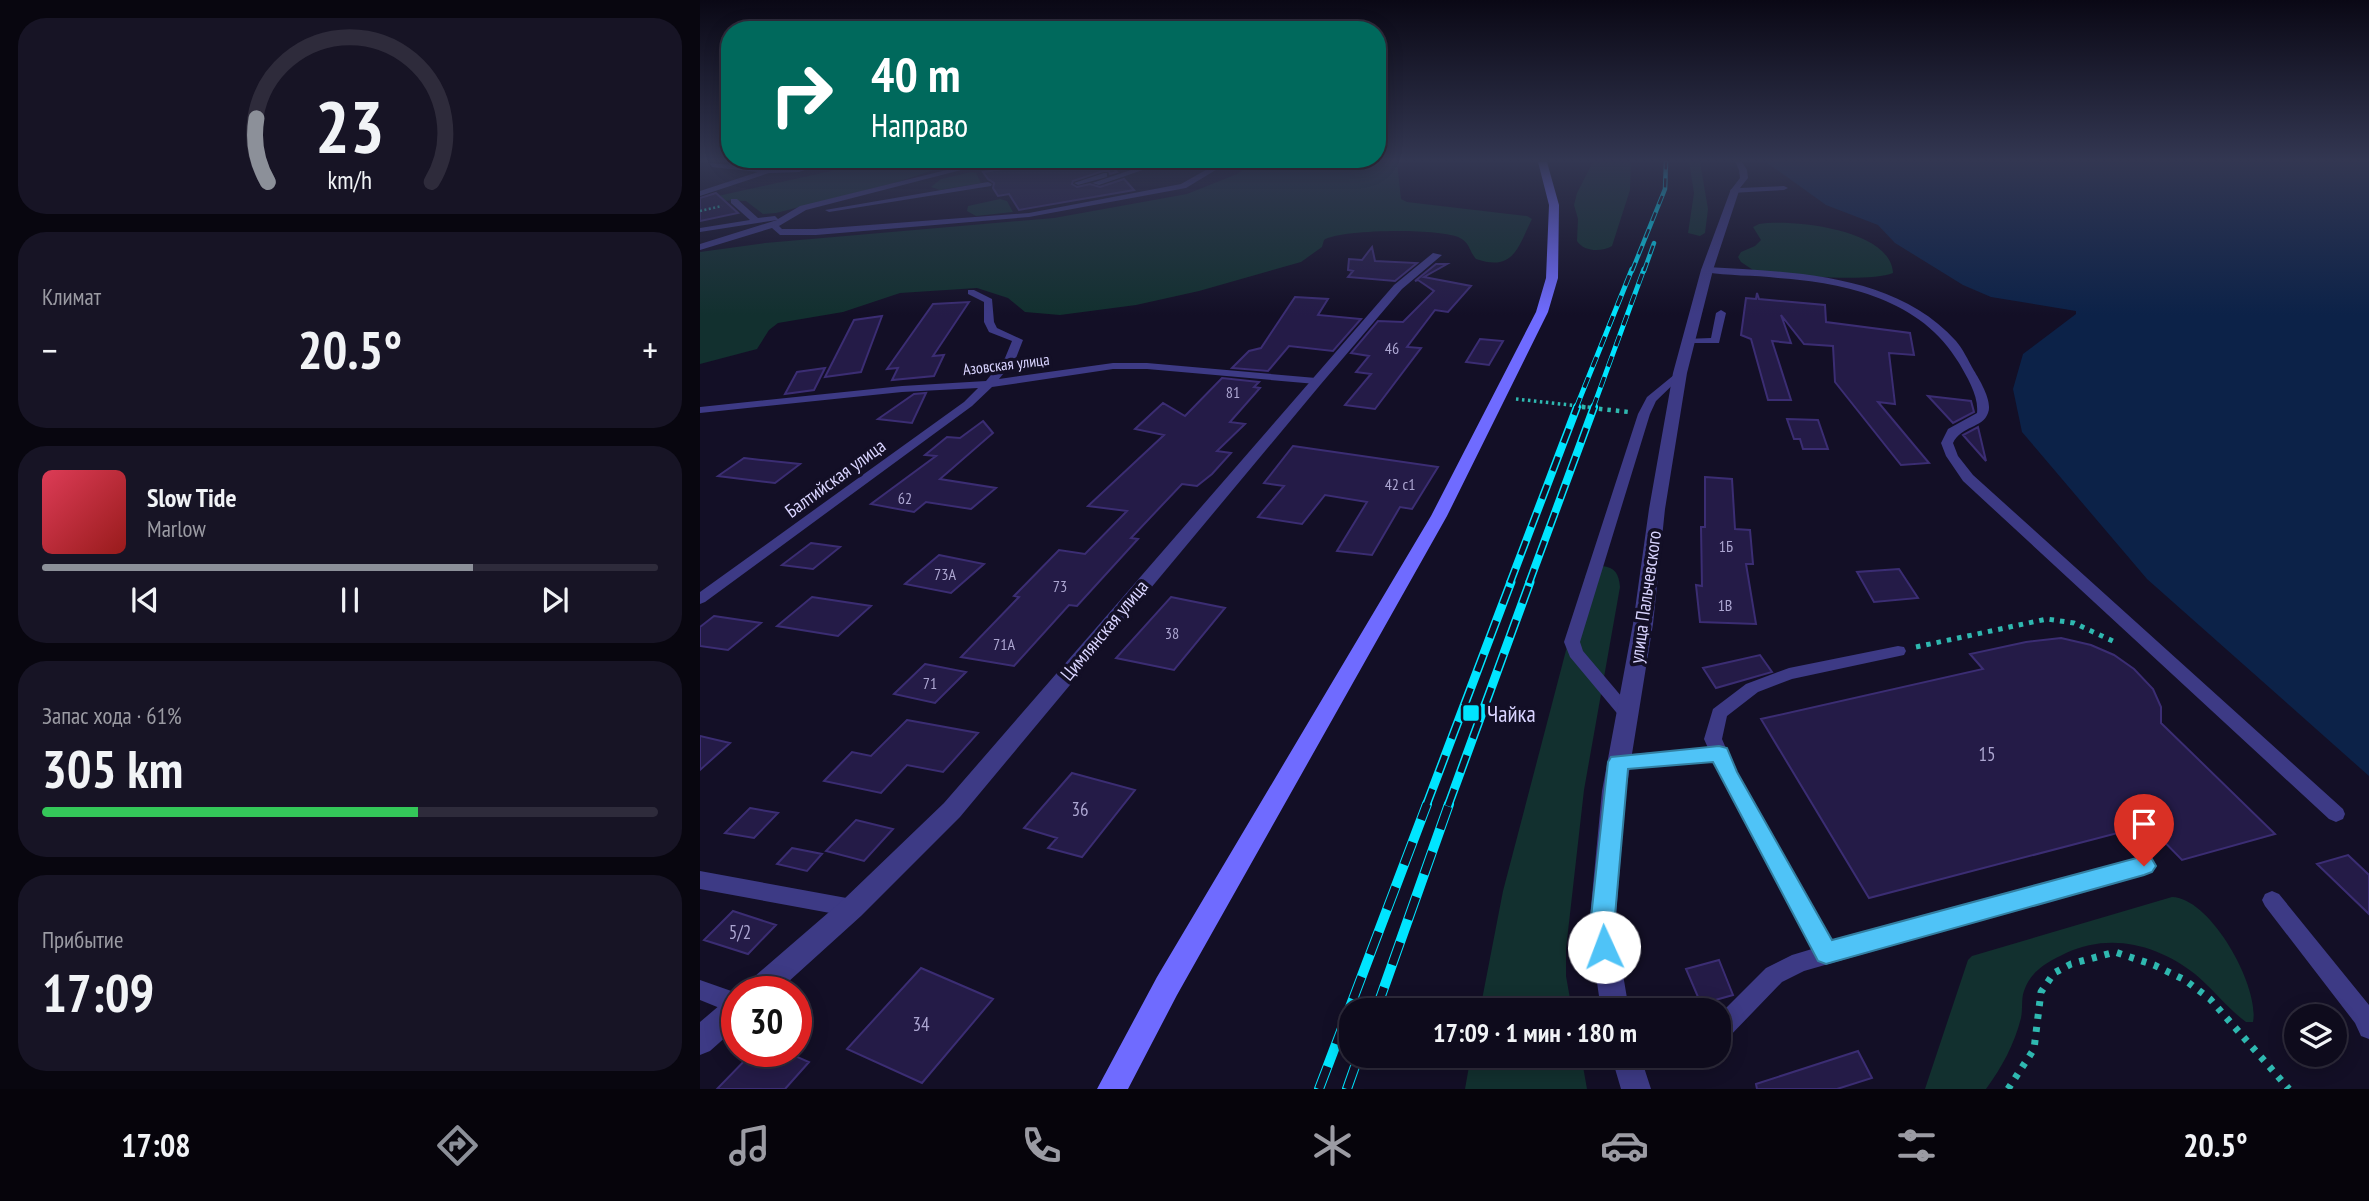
<!DOCTYPE html>
<html lang="ru">
<meta charset="utf-8">
<style>
:root{--surface:#0e0b1c;--page:#171425;--text:#f1f3f6;--muted:#9b9ba3;--line:#2e2b3b;--accent:#8c9099}
body{margin:0;font-family:"PT Sans Narrow",sans-serif;background:var(--page);color:var(--text);height:100vh;display:flex;flex-direction:column;font-size:26px;white-space:nowrap}
*{box-sizing:border-box;margin:0}
p{font-size:23px;color:var(--muted)}
.icon{flex:none;width:38px;height:38px;fill:none;stroke:currentColor;stroke-width:2;stroke-linecap:round;stroke-linejoin:round}
.map{position:relative;flex:1;overflow:hidden}
.sheet{display:flex;flex-direction:column;gap:18px;padding:18px;background:#08060f;width:700px}
.sheet>*{flex:none}
.top-card{position:absolute;left:21px;top:21px;width:665px;height:147px;border-radius:28px;box-shadow:0 4px 18px #0003,0 0 0 2px var(--line);background:#00695c;color:#fff;overflow:hidden}
.fabs{position:absolute;left:1584px;top:1004px;display:grid;gap:14px}
.fabs a{display:grid;place-items:center;width:63px;height:63px;border-radius:50%;background:var(--surface);box-shadow:0 4px 18px #0003,0 0 0 2px var(--line);font-size:35px}
.speed{position:absolute;left:21px;top:976px;display:flex;gap:14px;font-size:35px;font-weight:700;text-align:center}
.speed>*{display:grid;place-content:center;width:91px;height:91px;border-radius:50%;background:var(--surface);box-shadow:0 4px 18px #0003,0 0 0 2px var(--line);line-height:1}
.speed .limit{border:10px solid #d22;background:#fff;color:#111}
.pin{position:absolute;display:grid;place-items:center;width:60px;height:60px;color:#fff;margin:-72px -30px;border-radius:50% 50% 50% 0;rotate:-45deg;box-shadow:0 0 7px #0007}
.pin .icon{rotate:45deg}
.me{position:absolute;width:77px;margin:-38px;rotate:358deg;stroke-linejoin:round;filter:drop-shadow(0 0 5px #0008)}
.turn{display:flex;align-items:center;gap:24px;height:147px;padding:0 35px;font-size:32px}
.turn .icon{width:91px;height:91px;stroke-width:2.5}
.turn b{display:block;font-size:49px;line-height:60px}
.big{font-size:52px;font-weight:700;line-height:1.1}
.sheet .widget{flex:1;display:flex;flex-direction:column;justify-content:center;gap:10px;min-width:0;padding:0 24px;border-radius:28px;background:var(--page)}
.sheet .dial{align-items:center;gap:0}
.dial svg{height:182px;overflow:visible;fill:none;stroke:var(--line);stroke-width:7;stroke-linecap:round;text-anchor:middle}
.dial text{fill:var(--text);stroke:none}
.song{display:flex;align-items:center;gap:21px}
.cover{width:84px;height:84px;border-radius:10px;background:linear-gradient(135deg,hsl(350 70% 55%),hsl(0 70% 35%))}
.played{height:7px;border-radius:4px;background:linear-gradient(90deg,var(--accent) 70%,var(--line) 70%)}
.keys{display:flex;justify-content:space-around;direction:ltr}
.heat{display:flex;justify-content:space-between;align-items:center;font-size:38px;direction:ltr}
.charge{height:10px;border-radius:5px;background:linear-gradient(90deg,#34c759 61%,var(--line) 0)}
.trip{position:absolute;left:639px;top:998px;width:392px;height:70px;border-radius:28px;background:var(--surface);box-shadow:0 4px 18px #0003,0 0 0 2px var(--line);font-weight:700;line-height:70px;text-align:center}
.dock{display:flex;height:112px;justify-content:space-around;align-items:center;background:#06040b;color:var(--muted)}
.dock .icon{width:49px;height:49px}
.dock .current{color:var(--accent)}
.dock b{font-size:32px;color:var(--text)}
main{display:flex;flex:1;min-height:0}
.map>svg:first-child{display:block}
.green{fill:#12302f}
.water{fill:#0c2248}
.building{fill:#241b47;stroke:#3b2d73;stroke-width:2}
.lines{fill:none;stroke-linecap:round;stroke-linejoin:round}
.path-far4{stroke:#2fb8b0;stroke-width:2.5;stroke-dasharray:2 2.5;stroke-linecap:butt}
.path-far3{stroke:#2fb8b0;stroke-width:3.5;stroke-dasharray:2.5 3.5;stroke-linecap:butt}
.path-far2{stroke:#2fb8b0;stroke-width:4.5;stroke-dasharray:3.5 5;stroke-linecap:butt}
.path-far1{stroke:#2fb8b0;stroke-width:5;stroke-dasharray:4.5 6;stroke-linecap:butt}
.path{stroke:#2fb8b0;stroke-width:7;stroke-dasharray:5 8;stroke-linecap:butt}
.service{fill:#3d3a85;fill-rule:evenodd}
.minor{fill:#3d3a85;fill-rule:evenodd}
.secondary{fill:#6f6bff;fill-rule:evenodd}
.rail-far4-casing{stroke:#00e5ff;stroke-width:4.5}
.rail-far3-casing{stroke:#00e5ff;stroke-width:5}
.rail-far2-casing{stroke:#00e5ff;stroke-width:8}
.rail-far1-casing{stroke:#00e5ff;stroke-width:9}
.rail-casing{stroke:#00e5ff;stroke-width:10}
.rail-far4{stroke:#130f26;stroke-width:2.5;stroke-dasharray:9;stroke-linecap:butt}
.rail-far3{stroke:#130f26;stroke-width:3.5;stroke-dasharray:11;stroke-linecap:butt}
.rail-far2{stroke:#130f26;stroke-width:5;stroke-dasharray:15;stroke-linecap:butt}
.rail-far1{stroke:#130f26;stroke-width:6;stroke-dasharray:18;stroke-linecap:butt}
.rail{stroke:#130f26;stroke-width:8;stroke-dasharray:24;stroke-linecap:butt}
.route{fill:#4fc3f7;stroke:#337fa1;stroke-width:2}
.poi-dot{fill:#00e5ff;stroke:#130f26;stroke-width:2.5}
.labels{text-anchor:middle;dominant-baseline:central;stroke-width:7;stroke-linejoin:round;paint-order:stroke}
.number-label{font-size:16px;fill:#aca6d1}
.far-street-label{font-size:16px;fill:#d9d4ff;stroke:#130f26}
.street-label{font-size:19px;fill:#d9d4ff;stroke:#130f26}
.near-number-label{font-size:19px;fill:#aca6d1}
.near-poi-label{font-size:23px;fill:#d9d4ff;stroke:#130f26;text-anchor:start}
</style>
<main>
<section class="sheet">
<div class="widget dial"><svg viewBox="0 0 100 80">
<path d="M14 69A42 42 0 1 1 86 69"/>
<path d="M14 69A42 42 0 0 1 9 41" stroke="#8c9099"/>
<text x="50" y="56" font-size="32" font-weight="700">23</text>
<text x="50" y="72" font-size="11">km/h</text>
</svg></div>
<div class="widget"><p>Климат</p>
<div class="heat"><a>−</a><b class="big">20.5°</b><a>+</a></div>
</div>
<div class="widget">
<div class="song"><i class="cover"></i><div><b>Slow Tide</b><p>Marlow</p></div></div>
<div class="played"></div>
<div class="keys"><svg class="icon" aria-label="previous" viewBox="0 0 24 24"><path d="M18 5L8 12l10 7zM5 5v14"/></svg><svg class="icon" aria-label="pause" viewBox="0 0 24 24"><path d="M8 5v14M16 5v14"/></svg><svg class="icon" aria-label="next" viewBox="0 0 24 24"><path d="M6 5l10 7-10 7zM19 5v14"/></svg></div>
</div>
<div class="widget"><p>Запас хода · 61%</p><b class="big">305 km</b><div class="charge"></div></div>
<div class="widget"><p>Прибытие</p><b class="big">17:09</b></div>
</section>
<div class="map">
<svg width="1669" height="1089" viewBox="0 0 1669 1089">
<rect width="100%" height="100%" fill="#130f26"/>
<!-- green -->
<path class="green" d="M172,162H257L198,182L76,213L63,214L46,201L0,200Z
M554,162H697L701,199L707,202L827,216L832,219C818,247 814,272 776,259C769,251 770,243 760,238C741,228 641,229 624,240L622,247L601,262L499,291L436,305L360,315L325,312L308,298L277,288L200,293L143,312L78,323L69,330L57,349L0,364V252L65,243L354,218L487,194L537,174Z
M893,162H931L930,190L912,246C902,252 884,252 877,241L878,219L874,205L877,193Z
M989,162H1000L1008,209L1005,233L1000,236L988,233L994,193Z
M272,172L276,173L281,183L240,190L231,187L241,179Z
M300,199L307,201L313,212L276,216L267,211L268,206Z
M1059,224C1091,219 1191,229 1193,273C1168,283 1081,275 1053,270L1041,262L1038,257L1041,252L1055,246L1061,240L1053,227Z
M902,566C915,567 919,574 920,587L884,790L866,949V976L872,1010H780L803,891L886,574Z
M1472,897C1511,898 1560,987 1553,1022H1546C1527,1008 1513,989 1495,974C1458,945 1411,932 1366,953C1348,962 1331,970 1324,991C1321,999 1323,1009 1321,1018C1314,1045 1302,1067 1286,1089H1225L1268,960L1272,956Z
M771,1055H881L887,1089H765Z"/>
<!-- water -->
<path class="water" d="M1066,162H1669V776L1447,579L1322,432L1313,389L1323,354L1376,314V311L1291,297L1263,285L1195,243L1178,225L1126,205Z"/>
<!-- building -->
<path class="building" d="M348,162H407L417,172L410,174L409,171H403L373,181L372,184L377,187L390,184L400,187L424,179L434,190L319,210L309,194L298,196L293,188L294,183L288,179L283,172Z
M16,193L38,213L0,221V198Z
M672,247L675,261L717,263L695,281L648,277L653,271L648,270L649,259L662,260Z
M736,264H747L724,277L771,286L748,312L735,310L707,347L721,348L675,409L645,405L671,374L656,372L669,356L651,353L678,321L703,322L734,291L718,280L715,281Z
M1057,293L1059,299L1125,305L1126,322L1210,333L1214,355L1189,353L1195,404L1178,402L1229,463L1201,465L1135,382L1133,346L1104,344L1081,315L1091,343L1072,341L1091,400H1068L1051,339L1041,335L1046,298L1056,299Z
M595,297L628,299L618,315L661,319L633,351L589,346L568,371L532,368L549,351L561,348Z
M269,302L233,356L244,355L234,376L192,380L198,368L187,369L233,304Z
M182,316L161,372L125,377L154,320Z
M780,339L803,341L789,365L766,362Z
M125,368L114,390L85,394L97,372Z
M522,378L559,382L554,387L560,388L530,422L545,424L517,451L531,453L512,474L497,486L482,484L431,538L438,539L377,606L369,605L314,666L261,657L319,597L314,596L359,550L385,554L427,511L388,506L464,435L435,429L463,403L485,416Z
M226,393L212,423L178,419L214,394Z
M1228,396L1271,401L1274,412L1253,423Z
M1087,419L1118,420L1128,449H1103L1100,439H1094Z
M283,421L293,433L240,479L296,488L271,509L226,502L214,512L171,504L236,456L225,455L247,437L260,438Z
M1278,427L1286,461L1263,435Z
M593,446L738,467L712,509L700,507L672,555L637,551L667,502L625,495L602,524L558,517L584,486L564,483Z
M44,458L61,460L100,464L75,483L18,476Z
M1005,477L1032,479L1035,529L1050,530L1053,564H1046L1056,624L1000,622L996,585L1002,586L1001,527H1005Z
M111,543L140,547L113,569L82,565Z
M239,555L284,564L251,593L205,584Z
M1199,569L1218,598L1174,602L1157,572Z
M112,597L171,606L138,636L77,626Z
M471,597L525,608L474,670L416,658Z
M14,616L61,623L28,650L0,646V627Z
M1361,638L1391,645L1414,655L1434,669L1453,689L1461,707V723L1575,834L1482,860L1448,825L1169,898L1061,719L1283,669L1270,654L1326,642Z
M1060,655L1072,672L1016,688L1003,668Z
M225,664L266,672L235,703L194,694Z
M207,720L278,733L243,772L207,765L181,793L124,781L152,752L171,756Z
M0,736L30,743L0,770Z
M372,773L435,790L382,857L348,848L357,838L324,828Z
M50,808L78,813L54,838L25,833Z
M156,820L193,829L164,861L126,851Z
M92,848L122,854L107,871L77,864Z
M1648,855L1669,875V914L1617,864Z
M33,911L76,925L48,954L4,940Z
M1019,960L1033,995L1001,1004L986,969Z
M221,968L293,999L222,1083L147,1049Z
M1158,1051L1172,1078L1137,1089H1057L1056,1084Z
M53,1052H86L109,1062L85,1089H17Z"/>
<g class="lines">
<!-- path-far4 -->
<path class="path-far4" d="M0,211L22,206"/>
<!-- path-far3 -->
<path class="path-far3" d="M816,399L897,408"/>
<!-- path-far2 -->
<path class="path-far2" d="M882,407L929,412"/>
<!-- path-far1 -->
<path class="path-far1" d="M1216,647L1347,619L1374,623L1417,643"/>
<!-- path -->
<path class="path" d="M1308,1089L1334,1049L1341,992L1354,973L1371,964L1415,952L1454,965L1485,980L1510,999L1589,1089"/>
<!-- service -->
<path class="service" d="M119,162H129L99,172L69,173L0,196V191L58,172L12,167L9,163L84,169Z
M279,162H292L106,210L79,226L82,229H116L329,213L481,184L520,162H529L486,188L329,217L116,235H80L72,228L0,250V244L77,220L0,232V228L50,220L31,203V199H37L58,218L75,216L78,219L100,206Z
M455,162H466L399,185L392,183Z
M1035,162H1042L1047,170L1048,178L1040,188L1084,186L1088,188L1084,190L1031,193L1030,191L1040,178L1039,170Z
M404,173H407V177L378,185L374,183Z
M288,182L292,184L291,186L129,212L125,210Z
M1007,267C1091,272 1195,273 1256,341C1263,349 1268,360 1273,369C1279,379 1293,401 1288,413C1283,428 1261,426 1253,443L1258,456L1273,475L1643,809L1645,814L1643,819L1636,822L1629,819L1263,481L1246,456L1241,443L1248,429L1277,413C1279,396 1267,377 1259,363C1222,300 1147,283 1078,278C1054,275 1028,276 1004,272L1002,270Z
M268,290H274L292,299L294,322L297,328L323,340L316,358L299,379L413,363H447L616,378L622,381L616,384L447,369H413L292,387L272,406L5,602L0,604V592L264,402L278,388L202,392L0,413V407L202,386L286,381L305,358L312,341L289,332L284,322V302L268,294Z
M1021,310L1026,313L1019,343H985V339L1011,338L1016,313Z
M980,370L985,373L956,401L950,414L880,642L883,651L933,710L936,714L933,718L927,720L921,718L870,657L864,642L938,414L947,397Z
M1198,646L1204,647L1206,651L1204,655L1092,679L1058,692L1027,716L1022,739L1036,772L1132,943L1445,857L1452,859L1455,865L1452,871L1445,873L1104,971L1082,982L1026,1040L1018,1043V1016L1066,968L1092,955L1112,949L1013,761L919,769L913,767L910,762L913,757L919,755L1008,748L1004,739L1013,709L1046,684L1089,668Z
M0,871L152,899L159,902L162,908L159,914L152,917L0,889Z
M1572,891L1579,894L1669,1005V1039L1661,1036L1655,1023L1565,906L1562,900L1565,894Z
M0,980L37,993V1015L0,1000Z
M920,1055H969L966,1063L927,1076L919,1072L915,1064Z"/>
<!-- minor -->
<path class="minor" d="M1031,189L1039,191L1013,270L987,373L965,509L953,624L926,791L915,927L929,1010H901L889,927L902,791L933,624L949,509L973,373L1001,270Z
M733,253L742,255L702,289L621,384L260,817L161,916L77,992H43L47,983L143,900L244,803L694,285Z
M37,996V1027L10,1051L0,1055V1022L27,999Z
M911,1055H940L951,1089H921Z"/>
<!-- secondary -->
<path class="secondary" d="M838,162H847L859,205L858,278L848,312L747,516L477,995L428,1089H397L457,977L731,516L836,312L846,278L849,205Z"/>
<defs>
<path id="rail-far4" d="M932,271L965,189L966,162
M944,271L954,243"/>
<path id="rail-far3" d="M876,408L932,269
M893,408L944,269"/>
<path id="rail-far2" d="M810,583L877,407
M829,583L894,407"/>
<path id="rail-far1" d="M726,806L811,582
M748,806L830,582"/>
<path id="rail" d="M676,1010L749,804
M619,1089L727,804
M647,1089L659,1055"/>
</defs>
<!-- rail-far4 casing -->
<use href="#rail-far4" class="rail-far4-casing"/>
<!-- rail-far3 casing -->
<use href="#rail-far3" class="rail-far3-casing"/>
<!-- rail-far2 casing -->
<use href="#rail-far2" class="rail-far2-casing"/>
<!-- rail-far1 casing -->
<use href="#rail-far1" class="rail-far1-casing"/>
<!-- rail casing -->
<use href="#rail" class="rail-casing"/>
<!-- rail-far4 -->
<use href="#rail-far4" class="rail-far4"/>
<!-- rail-far3 -->
<use href="#rail-far3" class="rail-far3"/>
<!-- rail-far2 -->
<use href="#rail-far2" class="rail-far2"/>
<!-- rail-far1 -->
<use href="#rail-far1" class="rail-far1"/>
<!-- rail -->
<use href="#rail" class="rail"/>
</g>
<!-- sky -->
<linearGradient id="sky" x2="0" y2="1"><stop stop-color="#0a0815"/><stop offset="0.51" stop-color="#333752"/><stop offset="1" stop-color="#333752" stop-opacity="0"/></linearGradient>
<rect width="1669" height="315" fill="url(#sky)"/>
<!-- route -->
<path class="route" d="M1019,746L1027,748L1037,772L1132,940L1444,856L1452,859L1456,866L1452,872L1444,875L1126,964L1118,961L1013,762L928,769L914,927L916,947L913,955L904,958L896,955L890,927L908,762L911,757Z"/>
<!-- markers -->
<rect class="poi-dot" x="762" y="704" width="18" height="18" rx="3.5"/>
<g class="labels">
<!-- number labels -->
<g class="number-label">
<text x="692" y="348">46</text>
<text x="533" y="392">81</text>
<text x="700" y="484">42 с1</text>
<text x="205" y="498">62</text>
<text x="1026" y="546">1Б</text>
<text x="245" y="574">73А</text>
<text x="360" y="586">73</text>
<text x="1025" y="605">1В</text>
<text x="472" y="633">38</text>
<text x="304" y="644">71А</text>
<text x="230" y="683">71</text>
</g>
<!-- far-street labels -->
<g class="far-street-label">
<text transform="translate(306 364) rotate(-7)">Азовская улица</text>
</g>
<!-- street labels -->
<g class="street-label">
<text transform="translate(135 478) rotate(-36)">Балтийская улица</text>
<text transform="translate(945 597) rotate(-82)">улица Пальчевского</text>
<text transform="translate(404 630) rotate(-50)">Цимлянская улица</text>
</g>
<!-- near-number labels -->
<g class="near-number-label">
<text x="1287" y="754">15</text>
<text x="380" y="809">36</text>
<text x="40" y="932">5/2</text>
<text x="221" y="1024">34</text>
</g>
<!-- near-poi labels -->
<g class="near-poi-label">
<text x="787" y="713">Чайка</text>
</g>
</g>
</svg>
<div class="fabs">
<a><svg class="icon" aria-label="layers" viewBox="0 0 24 24"><path d="M12 4l9 5-9 5-9-5zM3 14l9 5 9-5"/></svg></a>
</div>
<div class="speed"><div class="limit">30</div></div>
<div class="pin" style="left:1444px;top:866px;background:#d93025"><svg class="icon" aria-label="arrive" viewBox="0 0 24 24"><path d="M6 21V4h12l-3 4 3 4H6"/></svg></div>
<svg class="me" style="left:904px;top:947px" viewBox="-20 -20 40 40"><circle r="19" fill="#fff"/><path d="M0-13L10 11 0 6-10 11z" fill="#4fc3f7"/></svg>
<div class="trip">17:09 · 1 мин · 180 m</div>
<div class="top-card">
<div class="turn"><svg class="icon" aria-label="right" viewBox="0 0 24 24"><path d="M7 20v-9h11M14 6l5 5-5 5"/></svg><div><b>40 m</b>Направо</div></div>
</div>
</div>
</main>
<nav class="dock">
<b>17:08</b>
<svg class="icon current" aria-label="directions" viewBox="0 0 24 24"><path d="M12 3l9 9-9 9-9-9zM9 14v-3h6M13 9l2 2-2 2"/></svg>
<svg class="icon" aria-label="music" viewBox="0 0 24 24"><path d="M9 18V5l10-2v13"/><circle cx="6" cy="18" r="3"/><circle cx="16" cy="16" r="3"/></svg>
<svg class="icon" aria-label="phone" viewBox="0 0 24 24"><path d="M5 4h4l2 5-3 2q2 4 5 5l2-3 5 2v4C11 20 4 13 5 4z"/></svg>
<svg class="icon" aria-label="climate" viewBox="0 0 24 24"><path d="M12 3v18M4 7l16 10M4 17L20 7"/></svg>
<svg class="icon" aria-label="car" viewBox="0 0 24 24"><path d="M5 17H2v-5l4-1 3-4h7l3 4 3 1v5h-3M9 17h6M6 11h13"/><circle cx="7" cy="17" r="2"/><circle cx="17" cy="17" r="2"/></svg>
<svg class="icon" aria-label="filters" viewBox="0 0 24 24"><path d="M4 7h16M4 17h16"/><circle cx="9" cy="7" r="2"/><circle cx="15" cy="17" r="2"/></svg>
<b>20.5°</b>
</nav>
